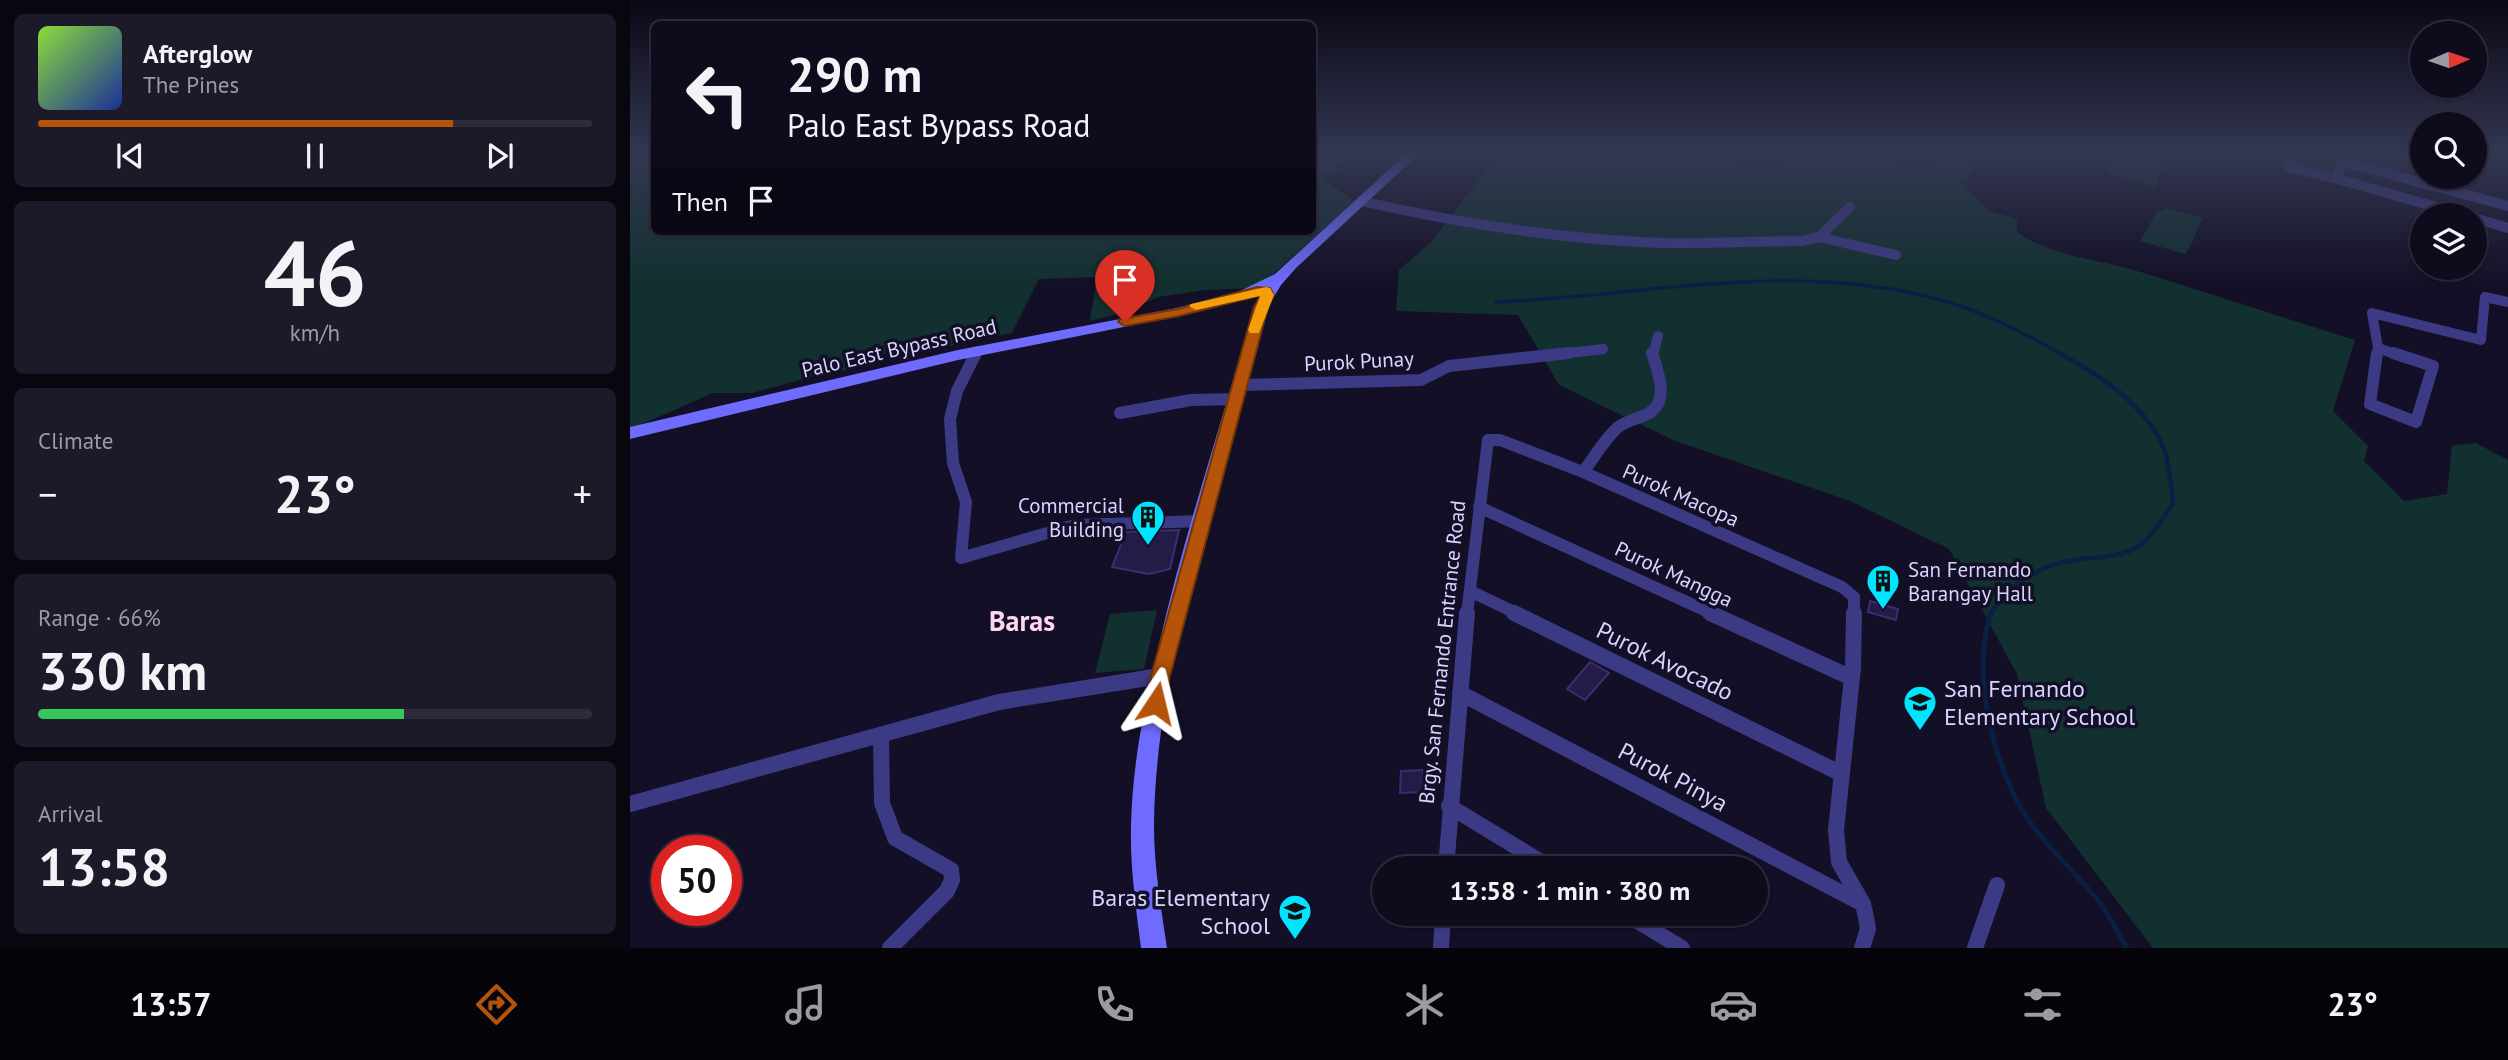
<!DOCTYPE html>
<meta charset="utf-8">
<style>
:root{--surface:#0e0b1c;--page:#1c1929;--text:#f1f3f6;--muted:#9b9ba3;--line:#2e2b3b;--accent:#b45309}
body{margin:0;font-family:"PT Sans",sans-serif;background:var(--page);color:var(--text);height:100vh;display:flex;flex-direction:column;font-size:26px;white-space:nowrap}
*{box-sizing:border-box;margin:0}
p{font-size:23px;color:var(--muted)}
.icon{flex:none;width:38px;height:38px;fill:none;stroke:currentColor;stroke-width:2;stroke-linecap:round;stroke-linejoin:round}
.map{position:relative;flex:1;overflow:hidden}
.side{display:flex;flex-direction:column;gap:14px;padding:14px;background:#08060f;width:630px}
.side>*{flex:none}
.top-card{position:absolute;left:21px;top:21px;width:665px;height:214px;border-radius:10px;box-shadow:0 2px 5px #0004,0 0 0 2px var(--line);background:#0e0b1c;color:var(--text);overflow:hidden}
.needle{width:46px;rotate:88deg}
.buttons{position:absolute;left:1780px;top:21px;display:grid;gap:14px}
.buttons a{display:grid;place-items:center;width:77px;height:77px;border-radius:50%;background:var(--surface);box-shadow:0 2px 5px #0004,0 0 0 2px var(--line);font-size:35px}
.speed{position:absolute;left:21px;top:835px;display:flex;gap:14px;font-size:35px;font-weight:700;text-align:center}
.speed>*{display:grid;place-content:center;width:91px;height:91px;border-radius:50%;background:var(--surface);box-shadow:0 2px 5px #0004,0 0 0 2px var(--line);line-height:1}
.speed .limit{border:10px solid #d22;background:#fff;color:#111}
.pin{position:absolute;display:grid;place-items:center;width:60px;height:60px;color:#fff;margin:-72px -30px;border-radius:50% 50% 50% 0;rotate:-45deg;box-shadow:0 0 7px #0007}
.pin .icon{rotate:45deg}
.me{position:absolute;width:77px;margin:-38px;rotate:10deg;stroke-linejoin:round;filter:drop-shadow(0 0 5px #0008)}
.turn{display:flex;align-items:center;gap:24px;height:147px;padding:0 21px;font-size:32px}
.turn .icon{width:91px;height:91px;stroke-width:2.5}
.turn b{display:block;font-size:49px;line-height:60px}
.then{display:flex;align-items:center;height:66px;padding:0 21px;background:#0003;gap:14px;font-size:26px}
.big{font-size:52px;font-weight:800;line-height:1.1}
.side .card{flex:1;display:flex;flex-direction:column;justify-content:center;gap:10px;min-width:0;padding:0 24px;border-radius:10px;background:var(--page)}
.side .dial{align-items:center;gap:0}
.dial b{font-size:91px;line-height:1}
.song{display:flex;align-items:center;gap:21px}
.cover{width:84px;height:84px;border-radius:10px;background:linear-gradient(135deg,hsl(90 70% 55%),hsl(230 70% 35%))}
.played{height:7px;border-radius:4px;background:linear-gradient(90deg,var(--accent) 75%,var(--line) 75%)}
.keys{display:flex;justify-content:space-around;direction:ltr}
.heat{display:flex;justify-content:space-between;align-items:center;font-size:38px;direction:ltr}
.charge{height:10px;border-radius:5px;background:linear-gradient(90deg,#34c759 66%,var(--line) 0)}
.trip{position:absolute;left:742px;top:856px;width:396px;height:70px;border-radius:35px;background:var(--surface);box-shadow:0 2px 5px #0004,0 0 0 2px var(--line);font-weight:800;line-height:70px;text-align:center}
.tabs{display:flex;height:112px;justify-content:space-around;align-items:center;background:#06040b;color:var(--muted)}
.tabs .icon{width:49px;height:49px}
.tabs .current{color:var(--accent)}
.tabs b{font-size:32px;color:var(--text)}
main{display:flex;flex:1;min-height:0}
.map>svg:first-child{display:block}
.green{fill:#12302f}
.water{fill:#0a1f44}
.lines{fill:none;stroke-linecap:round;stroke-linejoin:round}
.stream-far2{stroke:#0a1f44;stroke-width:3.5}
.stream-far1{stroke:#0a1f44;stroke-width:4.5}
.stream{stroke:#0a1f44;stroke-width:5}
.building{fill:#241b47;stroke:#3b2d73;stroke-width:2}
.minor-far2{stroke:#3d3a85;stroke-width:10}
.minor-far1{stroke:#3d3a85;stroke-width:12}
.minor{stroke:#3d3a85;stroke-width:16}
.secondary{fill:#6f6bff;fill-rule:evenodd}
.route{fill:#b45309;stroke:#753606;stroke-width:2}
.slow{fill:#f59e0b}
.labels{text-anchor:middle;dominant-baseline:central;stroke-width:7;stroke-linejoin:round;paint-order:stroke}
.street-label{font-size:21px;fill:#d9d4ff;stroke:#130f26}
.poi-label{font-size:21px;fill:#d9d4ff;stroke:#130f26;text-anchor:end}
.near-street-label{font-size:24px;fill:#d9d4ff;stroke:#130f26}
.near-poi-label{font-size:24px;fill:#d9d4ff;stroke:#130f26;text-anchor:start}
.district-label{font-size:28px;font-weight:bold;fill:#ffd6f0;stroke:#130f26}
</style>
<main>
<section class="side">
<div class="card">
<div class="song"><i class="cover"></i><div><b>Afterglow</b><p>The Pines</p></div></div>
<div class="played"></div>
<div class="keys"><svg class="icon" aria-label="previous" viewBox="0 0 24 24"><path d="M18 5L8 12l10 7zM5 5v14"/></svg><svg class="icon" aria-label="pause" viewBox="0 0 24 24"><path d="M8 5v14M16 5v14"/></svg><svg class="icon" aria-label="next" viewBox="0 0 24 24"><path d="M6 5l10 7-10 7zM19 5v14"/></svg></div>
</div>
<div class="card dial"><b>46</b><p>km/h</p></div>
<div class="card"><p>Climate</p>
<div class="heat"><a>−</a><b class="big">23°</b><a>+</a></div>
</div>
<div class="card"><p>Range · 66%</p><b class="big">330 km</b><div class="charge"></div></div>
<div class="card"><p>Arrival</p><b class="big">13:58</b></div>
</section>
<div class="map">
<svg width="1878" height="948" viewBox="0 0 1878 948">
<rect width="100%" height="100%" fill="#130f26"/>
<!-- green -->
<path class="green" d="M0,152H24V231H682L683,152H729L705,166L710,170L692,176C701,188 713,191 724,201L638,279L620,288L575,290L528,297L497,312L460,321L467,277L409,279L382,333L312,348L267,345L239,366L189,375L122,393H83L12,424L0,427Z
M870,152H1346L1335,187L1360,211L1387,219V232C1420,256 1466,259 1504,270C1578,293 1651,317 1725,340L1703,411L1738,446L1734,461L1774,501L1817,494L1822,445L1846,443L1878,460V948H1523L1416,808L1387,674L1319,549L1220,501L1043,440L929,385L888,315L766,311L769,270L802,241Z
M1488,152H1536L1526,188L1477,173Z
M1537,208L1573,218C1565,231 1564,243 1555,254L1510,241L1527,212Z
M527,610L514,669L465,673L480,614Z"/>
<!-- water -->
<path class="water" d="M1038,152H1083L1127,165L1161,152H1242L1253,157L1286,162L1291,160L1296,152H1310L1305,165L1295,170L1185,153C1166,156 1150,171 1132,172Z"/>
<g class="lines">
<!-- stream-far2 -->
<path class="stream-far2" d="M866,302C1014,296 1165,259 1311,300C1354,312 1394,333 1433,355"/>
<!-- stream-far1 -->
<path class="stream-far1" d="M1361,614C1379,582 1414,563 1451,559C1470,557 1492,557 1509,546C1524,535 1533,518 1543,503C1541,485 1540,466 1534,449C1516,404 1469,375 1429,353"/>
<!-- stream -->
<path class="stream" d="M1361,613C1340,671 1364,772 1400,822C1419,849 1445,872 1466,898C1479,914 1487,931 1497,948"/>
</g>
<!-- building -->
<path class="building" d="M549,530L540,569L519,574L482,567L496,532Z
M1240,601L1268,609L1266,620L1238,612Z
M960,662L979,673L955,700L937,689Z
M793,770L792,792L770,793L771,771Z"/>
<g class="lines">
<!-- minor-far2 -->
<path class="minor-far2" d="M1662,152L1658,165L1661,168L1708,179
M1712,152L1708,179L1834,215
M1711,161L1878,206
M731,201C823,222 916,237 1011,242C1064,245 1118,241 1171,241L1189,237L1266,255
M1844,218L1878,228
M1189,237L1220,207
M1748,348L1768,355
M1748,348L1742,313L1851,340L1855,297L1878,302
M345,355L347,351
M923,355L973,349
M1023,355L1028,336
M1747,355L1748,348"/>
<!-- minor-far1 -->
<path class="minor-far1" d="M346,353L327,391L320,419L323,463L336,502L331,558L445,525L573,521
M1747,353L1740,404L1786,422L1803,366L1763,353
M611,385L791,380L819,366L939,353
M490,413L561,400L607,399
M953,472C964,458 974,440 987,428C998,419 1012,419 1022,411C1039,398 1027,369 1022,353
M849,507L1083,614
M840,591L888,614
M837,614L858,440H870L953,472L1212,587L1224,597V614"/>
<!-- minor -->
<path class="minor" d="M884,613L1210,773
M1080,613L1222,678
M1224,613L1223,668L1206,830L1209,862L1233,904L1236,917L1238,929L1232,948
M830,693L1233,904
M251,735L252,803L265,838L321,870L322,880L317,891L260,948
M0,804L369,702L530,676
M819,806L921,868
M816,868L837,613
M996,914L1052,948
M811,948L813,914
M1345,948L1367,885"/>
<!-- secondary -->
<path class="secondary" d="M778,152H791L666,268L651,285L638,307C597,471 525,658 524,826C524,867 531,908 537,948H511C506,908 500,867 501,827C502,767 514,707 528,649C554,533 593,421 624,307L634,290L620,297L549,316L328,360L0,439V427L328,350L547,308L610,291L645,274Z"/>
</g>
<!-- sky -->
<linearGradient id="sky" x2="0" y2="1"><stop stop-color="#0a0815"/><stop offset="0.54" stop-color="#333752"/><stop offset="1" stop-color="#333752" stop-opacity="0"/></linearGradient>
<rect width="1878" height="284" fill="url(#sky)"/>
<!-- route -->
<path class="route" d="M627,287L640,288L644,295L638,307L540,676L533,709L526,711L519,709L516,703L521,676L624,307L631,295L549,316L495,326L488,322L490,319L548,309Z"/>
<!-- slow -->
<path class="slow" d="M636,287L640,288L644,295L629,333H620L618,330L630,296L566,310L559,306L561,304Z"/>
<!-- icons -->
<defs>
<symbol id="building-pin" viewBox="-11 -11 22 30"><path d="M0 17L-7.5 6A9.5 9.5 0 1 1 7.5 6Z" fill="#00e5ff" stroke="#130f26"/><path d="M-4-6H4V6H1V3H-1V6H-4ZM-2.5-4.3h1.7v1.8h-1.7ZM.8-4.3h1.7v1.8H.8ZM-2.5-1h1.7V.8h-1.7ZM.8-1h1.7V.8H.8Z" fill="#111"/></symbol>
<symbol id="school-pin" viewBox="-11 -11 22 30"><path d="M0 17L-7.5 6A9.5 9.5 0 1 1 7.5 6Z" fill="#00e5ff" stroke="#130f26"/><path d="M0-5L7-2L0 1L-7-2ZM-4 1L0 2.5L4 1V4Q0 6-4 4Z" fill="#111"/></symbol>
</defs>
<g fill-rule="evenodd">
<use href="#building-pin" x="499" y="498" width="38" height="52"/>
<use href="#building-pin" x="1234" y="562" width="38" height="52"/>
<use href="#school-pin" x="1271" y="683" width="38" height="52"/>
<use href="#school-pin" x="646" y="892" width="38" height="52"/>
</g>
<g class="labels">
<!-- street labels -->
<g class="street-label">
<text transform="translate(269 348) rotate(-13)">Palo East Bypass Road</text>
<text transform="translate(729 361) rotate(-3)">Purok Punay</text>
<text transform="translate(1051 495) rotate(24)">Purok Macopa</text>
<text transform="translate(1044 574) rotate(25)">Purok Mangga</text>
<text transform="translate(812 652) rotate(-84)">Brgy. San Fernando Entrance Road</text>
</g>
<!-- poi labels -->
<g class="poi-label">
<text x="494" y="505">Commercial<tspan x="494" dy="24">Building</tspan></text>
<text x="1278" y="569" text-anchor="start">San Fernando<tspan x="1278" dy="24">Barangay Hall</tspan></text>
</g>
<!-- near-street labels -->
<g class="near-street-label">
<text transform="translate(1035 661) rotate(26)">Purok Avocado</text>
<text transform="translate(1043 777) rotate(28)">Purok Pinya</text>
</g>
<!-- near-poi labels -->
<g class="near-poi-label">
<text x="1314" y="688">San Fernando<tspan x="1314" dy="28">Elementary School</tspan></text>
<text x="640" y="897" text-anchor="end">Baras Elementary<tspan x="640" dy="28">School</tspan></text>
</g>
<!-- district labels -->
<g class="district-label">
<text x="392" y="620">Baras</text>
</g>
</g>
</svg>
<div class="buttons">
<a><svg class="needle" viewBox="-14 -14 28 28"><path d="M0-13l5 13h-10z" fill="#e53935"/><path d="M0 13l5-13h-10z" fill="#9b9ba3"/></svg></a>
<a><svg class="icon" aria-label="search" viewBox="0 0 24 24"><circle cx="10" cy="10" r="6"/><path d="M15 15l6 6"/></svg></a>
<a><svg class="icon" aria-label="layers" viewBox="0 0 24 24"><path d="M12 4l9 5-9 5-9-5zM3 14l9 5 9-5"/></svg></a>
</div>
<div class="speed"><div class="limit">50</div></div>
<div class="pin" style="left:495px;top:322px;background:#d93025"><svg class="icon" aria-label="arrive" viewBox="0 0 24 24"><path d="M6 21V4h12l-3 4 3 4H6"/></svg></div>
<svg class="me" style="left:526px;top:703px" viewBox="-20 -20 40 40"><path d="M0-17L14 15 0 8-14 15z" fill="#b45309" stroke="#fff" stroke-width="4"/></svg>
<div class="trip">13:58 · 1 min · 380 m</div>
<div class="top-card">
<div class="turn"><svg class="icon" aria-label="left" viewBox="0 0 24 24"><path d="M17 20v-9H6M10 6l-5 5 5 5"/></svg><div><b>290 m</b>Palo East Bypass Road</div></div>
<div class="then">Then<svg class="icon" aria-label="arrive" viewBox="0 0 24 24"><path d="M6 21V4h12l-3 4 3 4H6"/></svg></div>
</div>
</div>
</main>
<nav class="tabs">
<b>13:57</b>
<svg class="icon current" aria-label="directions" viewBox="0 0 24 24"><path d="M12 3l9 9-9 9-9-9zM9 14v-3h6M13 9l2 2-2 2"/></svg>
<svg class="icon" aria-label="music" viewBox="0 0 24 24"><path d="M9 18V5l10-2v13"/><circle cx="6" cy="18" r="3"/><circle cx="16" cy="16" r="3"/></svg>
<svg class="icon" aria-label="phone" viewBox="0 0 24 24"><path d="M5 4h4l2 5-3 2q2 4 5 5l2-3 5 2v4C11 20 4 13 5 4z"/></svg>
<svg class="icon" aria-label="climate" viewBox="0 0 24 24"><path d="M12 3v18M4 7l16 10M4 17L20 7"/></svg>
<svg class="icon" aria-label="car" viewBox="0 0 24 24"><path d="M5 17H2v-5l4-1 3-4h7l3 4 3 1v5h-3M9 17h6M6 11h13"/><circle cx="7" cy="17" r="2"/><circle cx="17" cy="17" r="2"/></svg>
<svg class="icon" aria-label="filters" viewBox="0 0 24 24"><path d="M4 7h16M4 17h16"/><circle cx="9" cy="7" r="2"/><circle cx="15" cy="17" r="2"/></svg>
<b>23°</b>
</nav>
